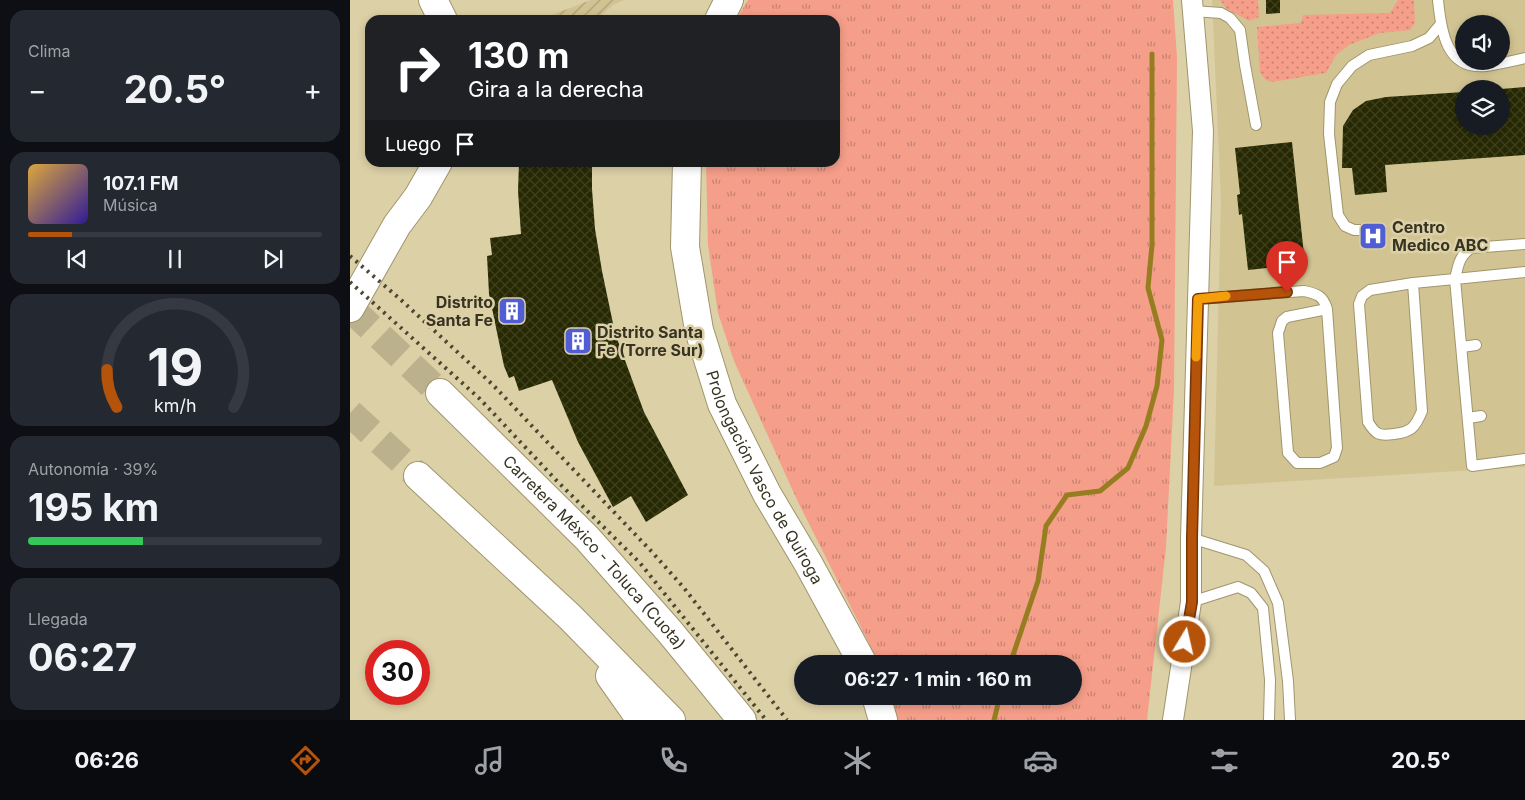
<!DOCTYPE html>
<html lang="es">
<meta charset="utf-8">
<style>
:root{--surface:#171b24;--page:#242831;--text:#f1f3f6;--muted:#9ea1a6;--line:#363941;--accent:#b45309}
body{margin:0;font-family:Inter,sans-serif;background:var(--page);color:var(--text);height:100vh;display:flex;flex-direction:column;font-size:19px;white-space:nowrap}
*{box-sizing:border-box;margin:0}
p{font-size:16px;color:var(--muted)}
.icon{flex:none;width:28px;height:28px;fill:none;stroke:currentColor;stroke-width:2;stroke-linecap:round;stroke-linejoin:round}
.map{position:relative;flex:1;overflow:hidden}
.panel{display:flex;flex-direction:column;gap:10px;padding:10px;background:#0d0f14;width:350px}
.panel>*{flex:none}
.top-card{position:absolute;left:15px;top:15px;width:475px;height:152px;border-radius:15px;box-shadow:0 2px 8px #0003;background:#202124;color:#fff;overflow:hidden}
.tools{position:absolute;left:1105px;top:15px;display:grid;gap:10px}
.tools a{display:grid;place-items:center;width:55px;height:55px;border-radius:50%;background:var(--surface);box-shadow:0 2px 8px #0003;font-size:25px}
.speed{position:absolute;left:15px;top:640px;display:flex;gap:10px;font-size:25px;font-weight:700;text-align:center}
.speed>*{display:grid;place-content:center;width:65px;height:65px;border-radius:50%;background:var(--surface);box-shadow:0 2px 8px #0003;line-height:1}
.speed .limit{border:8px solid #d22;background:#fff;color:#111}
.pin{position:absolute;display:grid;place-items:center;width:42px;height:42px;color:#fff;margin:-51px -21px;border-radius:50% 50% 50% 0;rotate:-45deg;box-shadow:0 0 5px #0007}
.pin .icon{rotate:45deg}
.me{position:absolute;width:55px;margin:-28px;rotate:9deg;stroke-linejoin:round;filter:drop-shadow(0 0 4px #0008)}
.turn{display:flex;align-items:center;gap:18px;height:105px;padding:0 20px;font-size:22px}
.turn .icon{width:65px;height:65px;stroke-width:2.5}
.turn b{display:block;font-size:35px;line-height:42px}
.then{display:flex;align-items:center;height:48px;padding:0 20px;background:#0003;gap:10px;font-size:19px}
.big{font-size:38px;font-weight:700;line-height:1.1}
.panel .card{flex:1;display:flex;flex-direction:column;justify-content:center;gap:8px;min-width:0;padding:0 18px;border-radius:15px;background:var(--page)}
.panel .dial{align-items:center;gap:0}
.dial svg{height:130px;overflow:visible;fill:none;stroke:var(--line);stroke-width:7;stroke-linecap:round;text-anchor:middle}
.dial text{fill:var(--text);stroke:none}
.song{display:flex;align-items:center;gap:15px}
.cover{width:60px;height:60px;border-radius:8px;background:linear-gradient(135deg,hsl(40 70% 55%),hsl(250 70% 35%))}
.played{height:5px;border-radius:2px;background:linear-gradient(90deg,var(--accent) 15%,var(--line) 15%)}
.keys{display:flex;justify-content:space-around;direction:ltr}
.heat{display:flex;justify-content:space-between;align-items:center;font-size:28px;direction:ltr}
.charge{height:8px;border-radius:4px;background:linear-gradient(90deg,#34c759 39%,var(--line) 0)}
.trip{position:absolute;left:444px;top:655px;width:288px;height:50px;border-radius:25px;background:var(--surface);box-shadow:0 2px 8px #0003;font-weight:700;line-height:50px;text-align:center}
.dock{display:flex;height:80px;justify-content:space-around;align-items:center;background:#090b0e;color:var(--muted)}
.dock .icon{width:35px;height:35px}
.dock .current{color:var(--accent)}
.dock b{font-size:22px;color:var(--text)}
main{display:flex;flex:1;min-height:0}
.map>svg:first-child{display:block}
.built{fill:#d2c492;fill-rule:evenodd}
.industrial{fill:url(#industrial-furrows)}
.grass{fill:url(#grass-tufts)}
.garden{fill:url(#garden-dots)}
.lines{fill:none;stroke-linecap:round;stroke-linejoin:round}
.stream{stroke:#967e20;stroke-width:5}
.building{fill:url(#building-cross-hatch)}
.highway-tunnel{stroke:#bbb18c;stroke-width:28;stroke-dasharray:28 14;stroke-linecap:butt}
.lane-casing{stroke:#a0956d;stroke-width:12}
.street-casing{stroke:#a0956d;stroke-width:22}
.secondary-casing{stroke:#a0956d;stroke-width:30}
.highway-casing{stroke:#a0956d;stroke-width:30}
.lane{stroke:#fff;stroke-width:10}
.street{stroke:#fff;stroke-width:20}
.secondary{stroke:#fff;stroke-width:28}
.highway{stroke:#fff;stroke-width:28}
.rail{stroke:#4c4732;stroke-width:4;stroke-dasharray:2.5 5;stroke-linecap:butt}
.route-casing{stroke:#753606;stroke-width:12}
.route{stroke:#b45309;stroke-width:9}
.slow{stroke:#f59e0b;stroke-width:9}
.labels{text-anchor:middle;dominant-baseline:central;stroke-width:5;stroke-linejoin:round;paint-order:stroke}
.poi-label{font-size:16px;font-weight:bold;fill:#373322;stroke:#dcd0a6;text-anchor:start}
.street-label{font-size:16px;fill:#373322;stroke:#dcd0a6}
</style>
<main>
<section class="panel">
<div class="card"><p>Clima</p>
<div class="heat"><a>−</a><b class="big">20.5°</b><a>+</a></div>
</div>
<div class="card">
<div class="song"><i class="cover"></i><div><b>107.1 FM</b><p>Música</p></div></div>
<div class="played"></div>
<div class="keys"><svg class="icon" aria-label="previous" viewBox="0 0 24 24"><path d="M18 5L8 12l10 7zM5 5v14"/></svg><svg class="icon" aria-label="pause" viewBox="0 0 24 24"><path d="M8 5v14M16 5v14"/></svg><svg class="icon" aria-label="next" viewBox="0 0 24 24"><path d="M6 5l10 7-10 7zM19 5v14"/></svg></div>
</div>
<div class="card dial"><svg viewBox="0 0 100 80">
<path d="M14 69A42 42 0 1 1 86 69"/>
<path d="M14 69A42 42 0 0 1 8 46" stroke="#b45309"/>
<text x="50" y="56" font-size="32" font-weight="700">19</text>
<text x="50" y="72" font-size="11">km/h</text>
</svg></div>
<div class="card"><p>Autonomía · 39%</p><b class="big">195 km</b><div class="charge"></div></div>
<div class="card"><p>Llegada</p><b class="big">06:27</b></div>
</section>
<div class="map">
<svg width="1175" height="720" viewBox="0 0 1175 720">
<defs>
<pattern id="industrial-furrows" width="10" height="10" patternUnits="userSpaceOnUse" patternTransform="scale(1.25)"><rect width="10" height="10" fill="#d2c492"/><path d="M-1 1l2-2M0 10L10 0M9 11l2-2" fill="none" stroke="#aba077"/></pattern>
<pattern id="grass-tufts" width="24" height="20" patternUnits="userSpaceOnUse" patternTransform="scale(1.25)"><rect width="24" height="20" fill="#f59e89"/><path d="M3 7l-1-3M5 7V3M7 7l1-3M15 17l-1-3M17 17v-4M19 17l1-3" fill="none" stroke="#c78170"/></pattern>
<pattern id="garden-dots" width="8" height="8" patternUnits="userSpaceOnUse" patternTransform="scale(1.25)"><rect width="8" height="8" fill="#f59e89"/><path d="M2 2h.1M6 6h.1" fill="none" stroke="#c78170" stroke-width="1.8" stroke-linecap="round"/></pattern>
<pattern id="building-cross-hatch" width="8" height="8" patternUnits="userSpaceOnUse" patternTransform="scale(1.25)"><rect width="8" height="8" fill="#262902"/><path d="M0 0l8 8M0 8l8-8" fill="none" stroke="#3e401e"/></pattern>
</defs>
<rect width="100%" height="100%" fill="#dcd0a6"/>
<!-- built -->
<path class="built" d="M862,0H1175V467L864,486L871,200ZM1114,24H1151V61H1114ZM1114,89H1151V126H1114Z"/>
<!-- industrial -->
<path class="industrial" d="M241,0H274L263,5L250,16L240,20H188Z"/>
<!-- grass -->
<path class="grass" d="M398,0H823L827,58L824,390L816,547L797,720H543L537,696H722V664H526L519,643L448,502L384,361L368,313L358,245L356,163L485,162V20H386Z"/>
<!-- garden -->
<path class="garden" d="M870,0H908L909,17L899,21L877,9Z
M1048,0H1064L1065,23L1060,30L1030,33L999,45L986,55L976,73L922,82L916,80L910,73L907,27L951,23L953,15L1040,13Z"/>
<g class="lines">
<!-- stream -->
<path class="stream" d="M660,664L688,581L696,526L717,495L750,491L778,468L796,426L807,386L812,340L798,288L802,245V54
M644,720L650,696"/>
</g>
<!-- building -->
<path class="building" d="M916,0H930V13L916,14Z
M1175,87V155L1035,165L1037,192L1005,195L1002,168H992L993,126L1003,110L1016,101L1036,97L1114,92V126H1151V89Z
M942,142L955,264L898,270L892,214L889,215L887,195L890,194L885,148Z
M169,162H242V189L245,229L252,271L265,333L294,412L338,495L296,522L281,496L263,507L228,442L202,380L169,391L164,376L159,378L154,366L139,294L137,256L142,255L140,238L171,234L168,191Z"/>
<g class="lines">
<!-- highway-tunnel -->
<path class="highway-tunnel" d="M0,308L90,393
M0,413L68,476"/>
<defs>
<path id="lane" d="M1088,0C1091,31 1096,70 1136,66C1149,64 1162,61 1175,58
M843,11L871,13L880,18L890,30L895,65L906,125
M1031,230H1004L995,226L988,215L979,134L980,102L987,84L1002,66L1019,55L1062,46L1079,38L1090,25
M1175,272L1105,279L1122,466L1175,459
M1063,283L1072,411C1065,428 1061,432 1044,434C1029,436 1026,435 1018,422L1009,304L1012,296L1020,290L1063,283L1105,279C1108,266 1109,256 1121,248L1175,244
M848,299L954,291C968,294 973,296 977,309L987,448L984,457L970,463H947L938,453L928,333L932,321L937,317L977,309
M1112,347L1126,345
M1118,418L1131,416
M841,538L896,555L914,571L928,603L938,681L940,720
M841,602L888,587L901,593L913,608L920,680L919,720"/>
<path id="street" d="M823,720L841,602V538L853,131L842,0"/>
<g id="secondary">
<path d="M83,0L93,20"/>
<path d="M369,20L379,0"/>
<path id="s1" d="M337,162L335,247L349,330L372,404L417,494L458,563L513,664"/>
<path d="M0,308L47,225L68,197L88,162"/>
<path d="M526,696L533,720"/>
</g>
<g id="highway">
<path id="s2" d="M90,393L237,538L320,632L392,720"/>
<path d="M68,476L220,617L321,720"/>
<path d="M260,676L291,720"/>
</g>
</defs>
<!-- lane casing -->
<use href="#lane" class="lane-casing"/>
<!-- street casing -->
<use href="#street" class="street-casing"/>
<!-- secondary casing -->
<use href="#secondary" class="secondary-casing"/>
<!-- highway casing -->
<use href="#highway" class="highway-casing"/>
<!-- lane -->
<use href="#lane" class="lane"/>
<!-- street -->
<use href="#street" class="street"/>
<!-- secondary -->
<use href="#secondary" class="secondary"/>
<!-- highway -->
<use href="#highway" class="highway"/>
<!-- rail -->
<path class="rail" d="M0,256L50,299L142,384L302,552L334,588L437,720
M0,282L130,399L206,480L290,563L416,720"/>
</g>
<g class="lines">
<defs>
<path id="route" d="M835,642L842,602V538L848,299L937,292"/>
</defs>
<!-- route casing -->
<use href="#route" class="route-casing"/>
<!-- route -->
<use href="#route" class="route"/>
<!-- slow -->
<path class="slow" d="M846,357L848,299L876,296"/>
</g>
<!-- icons -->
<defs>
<symbol id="hospital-square" viewBox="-11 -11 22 22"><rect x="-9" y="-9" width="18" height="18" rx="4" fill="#515dd3" stroke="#dcd0a6"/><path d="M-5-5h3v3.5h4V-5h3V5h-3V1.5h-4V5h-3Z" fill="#fff"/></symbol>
<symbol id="building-square" viewBox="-11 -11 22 22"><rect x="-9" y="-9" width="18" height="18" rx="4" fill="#515dd3" stroke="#dcd0a6"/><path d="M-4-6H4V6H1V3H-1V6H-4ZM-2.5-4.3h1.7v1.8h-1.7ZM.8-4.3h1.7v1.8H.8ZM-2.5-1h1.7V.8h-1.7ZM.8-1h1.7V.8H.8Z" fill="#fff"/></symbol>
</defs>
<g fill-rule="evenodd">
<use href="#hospital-square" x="1007" y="220" width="32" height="32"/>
<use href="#building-square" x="146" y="295" width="32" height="32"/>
<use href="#building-square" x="212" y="325" width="32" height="32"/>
</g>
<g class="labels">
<!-- poi labels -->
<g class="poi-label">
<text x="1042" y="227">Centro<tspan x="1042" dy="18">Medico ABC</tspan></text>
<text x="143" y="302" text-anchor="end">Distrito<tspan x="143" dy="18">Santa Fe</tspan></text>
<text x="247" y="332">Distrito Santa<tspan x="247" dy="18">Fe (Torre Sur)</tspan></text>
</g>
<!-- street labels -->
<g class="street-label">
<text stroke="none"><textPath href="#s1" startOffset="331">Prolongación Vasco de Quiroga</textPath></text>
<text stroke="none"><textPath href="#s2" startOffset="222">Carretera México - Toluca (Cuota)</textPath></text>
</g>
</g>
</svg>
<div class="tools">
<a><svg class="icon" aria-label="sound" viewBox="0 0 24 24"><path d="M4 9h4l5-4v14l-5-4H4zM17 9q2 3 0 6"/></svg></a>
<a><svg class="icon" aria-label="layers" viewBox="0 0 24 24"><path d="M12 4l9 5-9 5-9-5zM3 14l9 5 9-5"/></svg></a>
</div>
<div class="speed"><div class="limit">30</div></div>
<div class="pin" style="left:937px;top:292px;background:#d93025"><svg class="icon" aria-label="arrive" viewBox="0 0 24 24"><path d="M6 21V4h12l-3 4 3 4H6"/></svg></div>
<svg class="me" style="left:835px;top:642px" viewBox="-20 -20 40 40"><circle r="17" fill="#b45309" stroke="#fff" stroke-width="3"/><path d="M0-11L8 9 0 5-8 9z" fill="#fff"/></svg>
<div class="trip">06:27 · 1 min · 160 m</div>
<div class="top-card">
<div class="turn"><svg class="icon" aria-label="right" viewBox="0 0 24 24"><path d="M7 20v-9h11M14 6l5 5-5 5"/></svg><div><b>130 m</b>Gira a la derecha</div></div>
<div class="then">Luego<svg class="icon" aria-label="arrive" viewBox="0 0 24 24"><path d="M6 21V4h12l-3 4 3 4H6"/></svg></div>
</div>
</div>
</main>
<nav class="dock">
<b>06:26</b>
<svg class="icon current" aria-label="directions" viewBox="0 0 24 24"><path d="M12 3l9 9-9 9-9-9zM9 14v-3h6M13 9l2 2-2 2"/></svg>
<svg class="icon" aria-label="music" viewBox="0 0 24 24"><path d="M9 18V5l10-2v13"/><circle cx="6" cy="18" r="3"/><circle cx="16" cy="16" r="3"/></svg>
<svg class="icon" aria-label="phone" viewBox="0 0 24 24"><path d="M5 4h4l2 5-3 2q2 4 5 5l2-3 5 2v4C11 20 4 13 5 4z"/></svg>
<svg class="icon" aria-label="climate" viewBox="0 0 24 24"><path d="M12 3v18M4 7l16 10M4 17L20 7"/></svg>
<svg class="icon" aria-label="car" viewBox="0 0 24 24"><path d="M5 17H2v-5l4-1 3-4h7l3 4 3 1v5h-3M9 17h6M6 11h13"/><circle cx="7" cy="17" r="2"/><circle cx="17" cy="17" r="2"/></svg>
<svg class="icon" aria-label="filters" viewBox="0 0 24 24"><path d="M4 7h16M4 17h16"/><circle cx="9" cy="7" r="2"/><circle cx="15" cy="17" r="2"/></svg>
<b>20.5°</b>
</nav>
